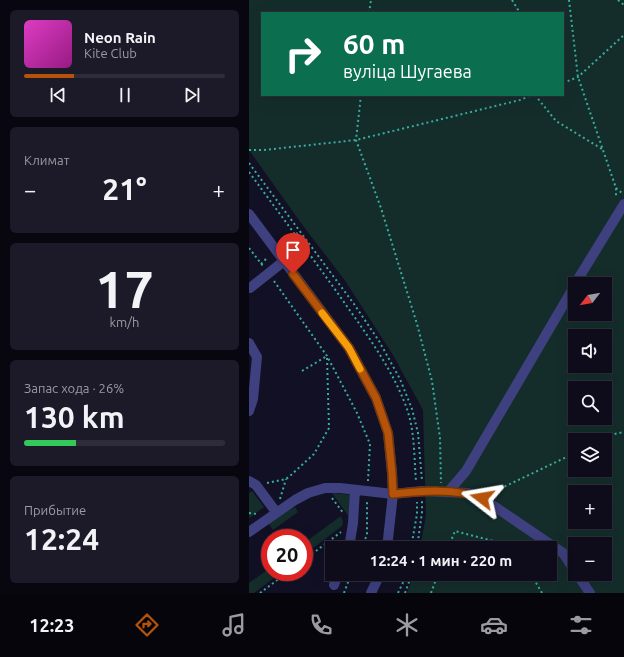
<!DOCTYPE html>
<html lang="ru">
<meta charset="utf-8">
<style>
:root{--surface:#0e0c1b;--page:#1c1a28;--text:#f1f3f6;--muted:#9b9ba3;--line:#2e2c3a;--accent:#b45309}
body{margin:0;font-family:Ubuntu,sans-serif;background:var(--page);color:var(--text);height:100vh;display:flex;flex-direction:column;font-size:15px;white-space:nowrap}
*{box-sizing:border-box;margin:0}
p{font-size:13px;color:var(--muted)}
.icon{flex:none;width:22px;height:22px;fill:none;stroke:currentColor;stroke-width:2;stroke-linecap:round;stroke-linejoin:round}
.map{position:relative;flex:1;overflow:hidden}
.side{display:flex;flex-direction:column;gap:10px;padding:10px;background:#08070f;width:249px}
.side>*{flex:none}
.banner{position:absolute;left:12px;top:12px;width:303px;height:84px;border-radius:0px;box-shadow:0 4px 16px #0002,0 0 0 1px var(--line);background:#0b6e4f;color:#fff;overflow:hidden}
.needle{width:26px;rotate:239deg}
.buttons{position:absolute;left:319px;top:277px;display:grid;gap:8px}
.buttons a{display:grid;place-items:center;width:44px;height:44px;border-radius:0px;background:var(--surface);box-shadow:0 4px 16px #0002,0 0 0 1px var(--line);font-size:20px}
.speed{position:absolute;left:12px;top:529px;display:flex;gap:8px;font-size:20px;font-weight:700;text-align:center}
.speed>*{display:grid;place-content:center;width:52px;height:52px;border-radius:50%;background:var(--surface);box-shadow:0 4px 16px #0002,0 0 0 1px var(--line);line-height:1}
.speed .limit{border:6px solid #d22;background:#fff;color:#111}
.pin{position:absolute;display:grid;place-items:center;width:34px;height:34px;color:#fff;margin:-41px -17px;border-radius:50% 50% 50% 0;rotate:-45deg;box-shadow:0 0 4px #0007}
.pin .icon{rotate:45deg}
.me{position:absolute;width:44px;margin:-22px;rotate:284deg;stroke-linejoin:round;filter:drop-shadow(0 0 3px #0008)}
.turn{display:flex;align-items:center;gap:14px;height:84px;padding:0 16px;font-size:18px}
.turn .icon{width:52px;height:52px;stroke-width:2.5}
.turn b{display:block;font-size:28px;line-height:34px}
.big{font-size:30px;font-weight:700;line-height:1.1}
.side .card{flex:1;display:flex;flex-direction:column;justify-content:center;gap:6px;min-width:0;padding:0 14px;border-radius:6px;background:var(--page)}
.side .dial{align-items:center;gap:0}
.dial b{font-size:52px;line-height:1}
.song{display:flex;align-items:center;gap:12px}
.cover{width:48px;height:48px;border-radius:6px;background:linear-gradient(135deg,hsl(310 70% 55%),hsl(310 70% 35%))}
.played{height:4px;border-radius:2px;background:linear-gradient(90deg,var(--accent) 25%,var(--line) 25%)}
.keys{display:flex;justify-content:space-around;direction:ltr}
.heat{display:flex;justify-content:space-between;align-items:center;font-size:22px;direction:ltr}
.charge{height:6px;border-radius:3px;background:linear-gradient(90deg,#34c759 26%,var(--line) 0)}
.trip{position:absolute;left:76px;top:541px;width:232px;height:40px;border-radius:0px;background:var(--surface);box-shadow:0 4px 16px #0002,0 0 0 1px var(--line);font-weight:700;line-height:40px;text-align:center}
.tabs{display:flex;height:64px;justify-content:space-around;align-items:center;background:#06050b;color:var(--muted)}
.tabs .icon{width:28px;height:28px}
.tabs .current{color:var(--accent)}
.tabs b{font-size:18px;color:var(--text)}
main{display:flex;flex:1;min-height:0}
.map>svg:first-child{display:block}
.green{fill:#142d2b;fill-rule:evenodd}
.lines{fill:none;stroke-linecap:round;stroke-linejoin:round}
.path{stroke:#38aea0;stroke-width:2;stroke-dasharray:2 3;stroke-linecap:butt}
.minor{stroke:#3e407f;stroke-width:10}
.route-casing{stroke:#753606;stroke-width:10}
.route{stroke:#b45309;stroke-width:7}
.slow{stroke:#f59e0b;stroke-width:7}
</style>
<main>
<section class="side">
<div class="card">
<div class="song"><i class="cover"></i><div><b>Neon Rain</b><p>Kite Club</p></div></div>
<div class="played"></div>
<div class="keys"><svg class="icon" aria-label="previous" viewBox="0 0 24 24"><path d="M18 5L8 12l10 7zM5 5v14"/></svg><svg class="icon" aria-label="pause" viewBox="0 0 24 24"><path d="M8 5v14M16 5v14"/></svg><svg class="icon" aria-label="next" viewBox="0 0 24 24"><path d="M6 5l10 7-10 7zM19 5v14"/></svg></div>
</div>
<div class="card"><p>Климат</p>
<div class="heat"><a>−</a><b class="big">21°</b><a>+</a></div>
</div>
<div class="card dial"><b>17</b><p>km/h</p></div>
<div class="card"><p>Запас хода · 26%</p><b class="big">130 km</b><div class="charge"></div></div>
<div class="card"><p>Прибытие</p><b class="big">12:24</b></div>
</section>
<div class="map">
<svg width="375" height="593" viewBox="0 0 375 593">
<rect width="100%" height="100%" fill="#121024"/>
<!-- green -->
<path class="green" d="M0,0H375V593H158L165,574H301V548H171L177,515L174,410L144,355L97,282L52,223L0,150ZM13,13H314V95H13ZM326,284H356V314H326ZM326,336H356V366H326ZM326,388H356V418H326ZM326,440H356V470H326ZM326,492H356V522H326ZM326,544H356V574H326Z
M3,491L15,507L0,518V493Z
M83,493L103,495L101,518Z
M46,507L49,512L24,530L19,523Z
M92,516L94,522L93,526L55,555V543Z
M21,568V572H33L5,593H0V583Z"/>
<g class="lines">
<!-- path -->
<path class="path" d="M263,0L271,13
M320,0L329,77L367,188V198
M369,0L375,5
M120,13L122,0
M314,83L329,77L375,35
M112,95L107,140L132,208L168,324L183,381L191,438L192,483
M286,95L307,121L353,149
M0,150H15L107,140L271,100L283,95
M0,163L105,304L130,341L151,379L163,409L169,433L173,481
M0,172C30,213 60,253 90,295C115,331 143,367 158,409C166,432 165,458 167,481
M367,188L374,194
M35,243L51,231
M0,248L14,266
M12,264L19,257
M25,281L78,356L108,413L121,444L119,481
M53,371L78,356
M352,440L361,435L375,432
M18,483L37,479L42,475L65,454L80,428L78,357
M242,493L326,453
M83,498L95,514
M31,499L37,479
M0,513L8,514
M112,548L118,535V500
M162,548L168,514V502
M168,548L173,512V500
M199,548L206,531L263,546L266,548
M55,560L92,532
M282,574L293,593
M11,593L39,572
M95,593L102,574
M149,593L158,574
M156,593L163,574
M182,593L189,574"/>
<!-- minor -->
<path class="minor" d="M0,214L100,348L127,398L139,433L143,473L144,494L138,548
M326,284L375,204
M1,288L35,261
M0,343L8,357L4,399L0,411
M0,481L7,485L27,512
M199,492L217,471L326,285
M0,532L46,500L59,493L76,488H91L144,494L173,491L219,493L233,498L314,553L326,571
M100,548L104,523L106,490
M328,574L341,593
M85,585L89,574
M122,593L131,574"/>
</g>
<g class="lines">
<defs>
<path id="route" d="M44,274L100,348L127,398L139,433L143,473L144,494C173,491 205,488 233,498"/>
</defs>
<!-- route casing -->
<use href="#route" class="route-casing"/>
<!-- route -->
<use href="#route" class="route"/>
<!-- slow -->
<path class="slow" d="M73,313L100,348L111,369"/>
</g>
</svg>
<div class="buttons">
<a><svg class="needle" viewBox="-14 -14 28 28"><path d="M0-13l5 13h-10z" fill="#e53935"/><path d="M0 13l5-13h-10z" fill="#9b9ba3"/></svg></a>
<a><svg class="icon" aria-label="sound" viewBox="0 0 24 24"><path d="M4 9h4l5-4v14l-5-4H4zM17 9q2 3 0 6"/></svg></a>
<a><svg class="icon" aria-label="search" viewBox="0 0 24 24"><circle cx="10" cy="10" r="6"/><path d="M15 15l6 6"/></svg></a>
<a><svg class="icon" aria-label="layers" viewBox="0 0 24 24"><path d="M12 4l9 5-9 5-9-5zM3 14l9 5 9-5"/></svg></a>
<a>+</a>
<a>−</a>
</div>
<div class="speed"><div class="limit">20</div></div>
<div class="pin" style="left:44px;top:274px;background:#d93025"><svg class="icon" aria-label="arrive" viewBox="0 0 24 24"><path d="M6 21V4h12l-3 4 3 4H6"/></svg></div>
<svg class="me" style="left:233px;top:498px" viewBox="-20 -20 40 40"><path d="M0-17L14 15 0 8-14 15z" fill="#b45309" stroke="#fff" stroke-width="4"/></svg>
<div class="trip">12:24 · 1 мин · 220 m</div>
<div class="banner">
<div class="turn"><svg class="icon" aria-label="right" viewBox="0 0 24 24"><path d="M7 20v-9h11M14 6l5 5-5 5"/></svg><div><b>60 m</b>вуліца Шугаева</div></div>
</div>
</div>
</main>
<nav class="tabs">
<b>12:23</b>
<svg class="icon current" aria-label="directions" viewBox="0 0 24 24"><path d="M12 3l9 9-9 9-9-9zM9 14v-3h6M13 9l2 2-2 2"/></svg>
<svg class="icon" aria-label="music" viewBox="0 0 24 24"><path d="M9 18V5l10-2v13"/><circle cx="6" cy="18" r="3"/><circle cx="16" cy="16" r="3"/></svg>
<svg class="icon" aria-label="phone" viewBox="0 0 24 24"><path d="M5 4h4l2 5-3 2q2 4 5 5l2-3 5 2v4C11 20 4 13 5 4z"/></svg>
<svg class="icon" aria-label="climate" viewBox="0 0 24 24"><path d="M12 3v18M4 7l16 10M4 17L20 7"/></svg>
<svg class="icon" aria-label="car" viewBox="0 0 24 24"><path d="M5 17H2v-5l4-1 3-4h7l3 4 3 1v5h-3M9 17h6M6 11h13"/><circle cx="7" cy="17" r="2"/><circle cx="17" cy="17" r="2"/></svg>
<svg class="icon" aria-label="filters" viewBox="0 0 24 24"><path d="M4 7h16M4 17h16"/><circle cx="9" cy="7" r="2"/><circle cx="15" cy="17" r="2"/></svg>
</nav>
